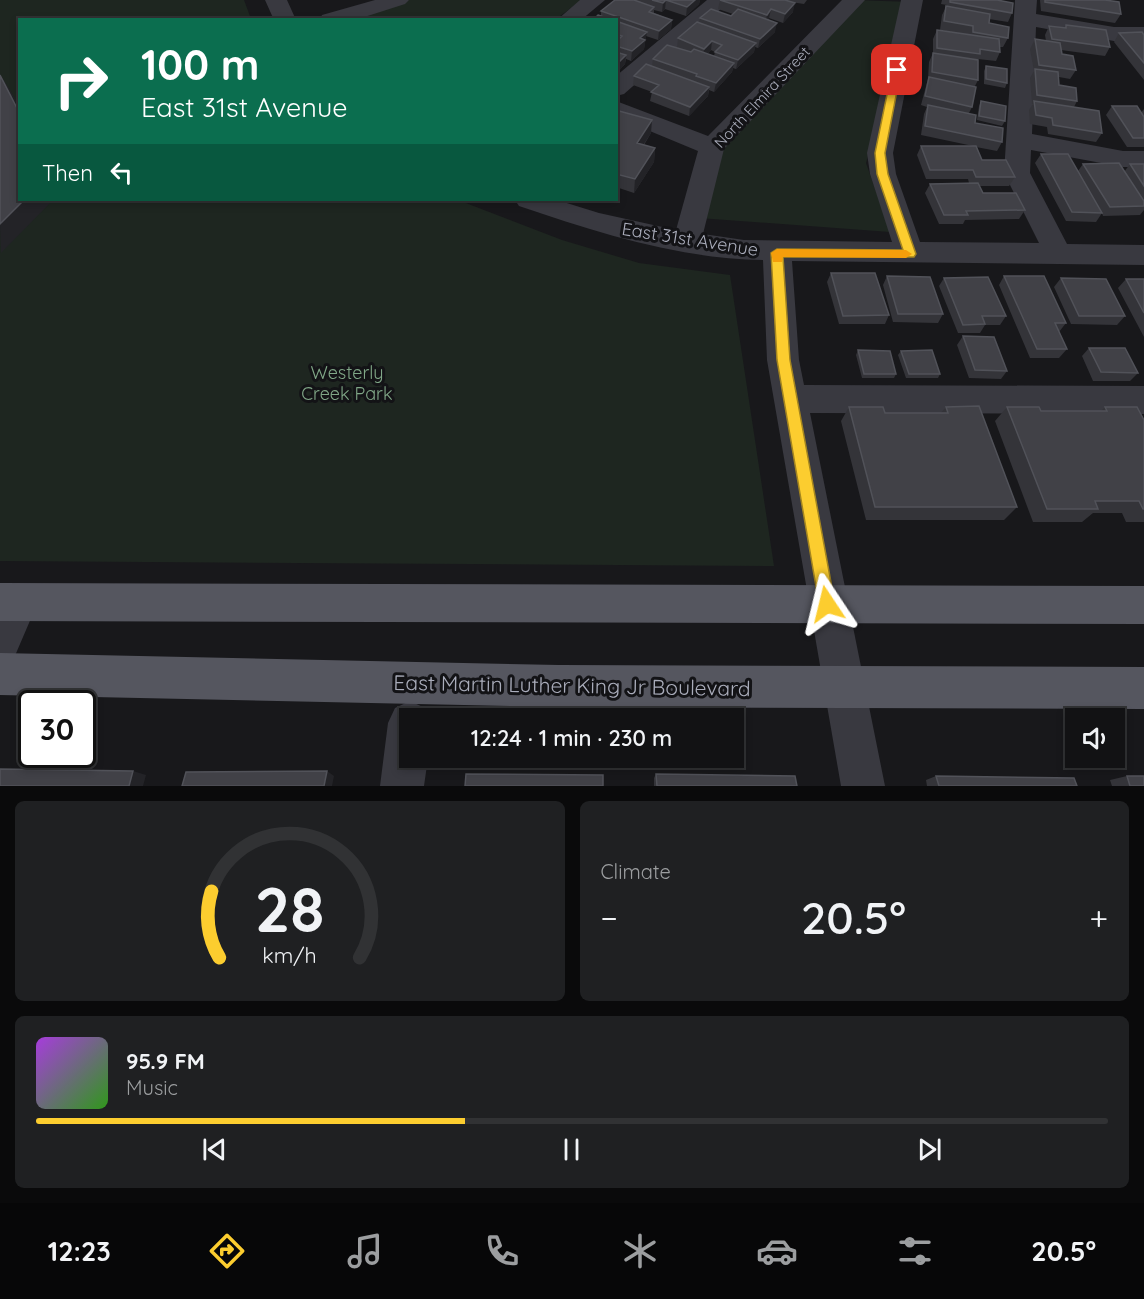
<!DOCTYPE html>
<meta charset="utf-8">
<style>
:root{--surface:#121214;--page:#1f2022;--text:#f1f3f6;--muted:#9c9ea0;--line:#313234;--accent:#fccd2f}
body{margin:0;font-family:Quicksand,sans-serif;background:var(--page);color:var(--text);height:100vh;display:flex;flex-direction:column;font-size:22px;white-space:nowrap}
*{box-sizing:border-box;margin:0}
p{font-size:20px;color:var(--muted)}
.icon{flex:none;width:33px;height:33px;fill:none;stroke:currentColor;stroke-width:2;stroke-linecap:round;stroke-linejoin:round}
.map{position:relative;height:786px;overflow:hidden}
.details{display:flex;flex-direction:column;gap:15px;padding:15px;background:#0a0a0b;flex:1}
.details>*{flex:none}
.top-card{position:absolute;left:18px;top:18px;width:600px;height:183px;border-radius:0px;box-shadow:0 3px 9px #0003,0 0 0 2px var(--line);background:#0b6e4f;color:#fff;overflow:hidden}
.buttons{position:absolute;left:1065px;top:708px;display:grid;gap:12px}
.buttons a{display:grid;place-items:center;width:60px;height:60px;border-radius:0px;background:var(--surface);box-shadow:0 3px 9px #0003,0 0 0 2px var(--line);font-size:30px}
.speed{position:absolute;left:18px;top:690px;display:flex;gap:12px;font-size:30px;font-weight:700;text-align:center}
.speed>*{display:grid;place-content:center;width:78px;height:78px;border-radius:50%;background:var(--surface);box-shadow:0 3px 9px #0003,0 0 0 2px var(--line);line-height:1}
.speed .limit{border:3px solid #111;border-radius:9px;background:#fff;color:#111}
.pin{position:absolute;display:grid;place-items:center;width:51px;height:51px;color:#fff;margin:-26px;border-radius:12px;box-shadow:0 3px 9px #0006}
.me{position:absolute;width:66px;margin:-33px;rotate:350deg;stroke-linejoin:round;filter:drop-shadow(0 0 4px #0008)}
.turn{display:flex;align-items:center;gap:21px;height:126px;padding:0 24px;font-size:27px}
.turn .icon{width:78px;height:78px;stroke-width:2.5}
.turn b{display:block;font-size:42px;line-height:51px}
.then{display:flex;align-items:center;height:57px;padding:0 24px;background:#0003;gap:12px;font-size:22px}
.big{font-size:45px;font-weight:600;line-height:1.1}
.details .tile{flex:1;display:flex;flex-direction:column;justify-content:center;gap:9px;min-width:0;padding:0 21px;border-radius:9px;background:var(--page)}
.details .dial{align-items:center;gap:0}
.dial svg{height:156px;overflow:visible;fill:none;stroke:var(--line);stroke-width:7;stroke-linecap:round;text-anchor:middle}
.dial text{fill:var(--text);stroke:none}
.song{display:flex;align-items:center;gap:18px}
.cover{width:72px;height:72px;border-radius:9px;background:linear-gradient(135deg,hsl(280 70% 55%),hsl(110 70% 35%))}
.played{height:6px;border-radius:3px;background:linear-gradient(90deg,var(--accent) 40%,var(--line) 40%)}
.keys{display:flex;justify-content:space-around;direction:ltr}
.heat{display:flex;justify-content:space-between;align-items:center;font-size:33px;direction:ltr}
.details .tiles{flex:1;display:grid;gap:15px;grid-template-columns:1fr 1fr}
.tile:last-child{grid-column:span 2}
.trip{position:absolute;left:399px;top:708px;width:345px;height:60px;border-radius:0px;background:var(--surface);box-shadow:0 3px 9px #0003,0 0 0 2px var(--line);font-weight:600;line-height:60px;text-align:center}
.tabs{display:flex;height:96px;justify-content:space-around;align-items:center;background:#070708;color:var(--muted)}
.tabs .icon{width:42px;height:42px}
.tabs .current{color:var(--accent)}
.tabs b{font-size:27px;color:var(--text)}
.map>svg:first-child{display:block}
.green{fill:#1e2620}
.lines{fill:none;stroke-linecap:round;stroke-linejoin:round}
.minor{fill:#393940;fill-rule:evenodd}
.major{fill:#55565f;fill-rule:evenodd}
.wall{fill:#343439;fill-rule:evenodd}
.shaded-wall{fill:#232327}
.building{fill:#414147;stroke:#515259;stroke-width:1.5}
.route{fill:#fccd2f;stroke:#a4851f;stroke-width:1.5}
.slow{fill:#f59e0b}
.labels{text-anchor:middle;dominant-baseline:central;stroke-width:6;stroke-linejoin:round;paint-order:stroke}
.far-street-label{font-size:15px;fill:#aaadbb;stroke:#131316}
.street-label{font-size:18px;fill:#aaadbb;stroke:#131316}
.park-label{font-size:18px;fill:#80a787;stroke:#131316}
.near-street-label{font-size:21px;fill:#aaadbb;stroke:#131316}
</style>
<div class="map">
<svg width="1144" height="786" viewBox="0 0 1144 786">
<rect width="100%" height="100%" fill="#18181b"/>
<!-- green -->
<path class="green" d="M0,0H244L251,19L20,20V200H458L562,240L639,263L730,275L774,566L0,561Z
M409,0H582L556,19L351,20Z
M854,0L912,2L866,163L890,232L699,218L712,147Z"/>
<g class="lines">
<!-- minor -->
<path class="minor" d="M265,0H287L296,20H274Z
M375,0H409L405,4L355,20H320L322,15Z
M580,0H605L581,20H557Z
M707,0H731L624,94L616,96V76Z
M842,0H865L724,149L703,234L744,240L892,242L870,174L867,153L901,0H923L893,153L896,174L920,242L1039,243L1004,173L1015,0H1037L1036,14L1114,27H1144V41H1114L1036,27L1032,134L1123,151H1144V167H1123L1031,150L1030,173L1067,244L1144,245V265L792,261L799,360L804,385L1144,386V414L810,413L885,786H841L767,360L763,260C680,259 598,233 519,206L515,200H557L599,213L676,230L698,151L616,117V101L708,136Z
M18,583L32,588L38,602L14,658L0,664V598L4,588Z
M410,701L425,708L430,718H410V758H428L424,786H380L388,723L395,708Z"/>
<!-- major -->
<path class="major" d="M0,583L1144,586V624L0,621Z
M0,653L559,665L1144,667V709L559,707L0,695Z"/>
</g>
<!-- wall -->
<path class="wall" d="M615,0H700L699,4L686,16L665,9L662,12L654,10V13L672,20L671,29L658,40L646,36L644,49L631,61L626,59L625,64L616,74V20H593L601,16V11Z
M720,0H807L804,4L791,2L793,12L783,23L769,18L768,19L775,32L758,48L755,47L754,52L736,69L733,68L732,72L714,92L709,90L708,96L689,116L650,101L652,92L633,85L634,76L652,66L653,59L677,48L678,38L699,23L700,18L731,16L733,14L718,9ZM711,50L715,52L714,56L707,54Z
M942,0H997L1012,13L1008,22L989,19V23L1008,38L1003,47H1000V52L996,61L978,59V80L975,86L972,107L969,113L975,123L1002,142L997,151L976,147L982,160L1015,177L1009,186H979L983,193L1025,210L1019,219L965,220L963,224H939L925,193L930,184L969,183L968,179H926L917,155L921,146H973L921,135L924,114L927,107L921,105L926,86L928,79L929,62L933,53V39L937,30L963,34L940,30L942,15L947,5L941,4Z
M1040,0H1105L1121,14L1115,23L1041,11Z
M1066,25L1110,47L1105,56L1061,50L1062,54L1076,70L1070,79L1059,77V85L1077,101L1074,107L1102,133L1096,142L1048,134L1047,127L1030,124L1029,110L1033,104H1032L1030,78L1034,71L1030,49L1035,39L1046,41L1045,35L1049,26L1064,28Z
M1119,33L1144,35V80L1114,42Z
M986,66L1007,83L1005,88L984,84V71Z
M981,101L1005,121L1002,126L977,120L979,106Z
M1112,106L1141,113L1144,109V147H1127L1106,115Z
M616,114L651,133L644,145L655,148L654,162L634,193L616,187Z
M1041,154L1078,171L1083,164L1124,172L1130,164H1144V210L1140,215L1103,216L1102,213L1096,222L1066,221L1035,163Z
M831,273L889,315L885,324H839L827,282Z
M887,276L943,314L938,323L893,322L883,285Z
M1004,276L1066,323L1059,332L1067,349L1059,358H1030L999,285Z
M944,278L1006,316L1000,325H985L980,333H958L939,286Z
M1061,278L1125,316L1117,325L1071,324L1054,287Z
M1126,279H1144V337L1118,288Z
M963,336L1007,371L1001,379L969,378L957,345Z
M1089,348L1138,373L1130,381H1093L1082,356Z
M858,350L896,374L894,378H862L856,355Z
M901,351L940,374L938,378H906L898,355Z
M849,407L885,413H941L946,407L1017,507L1004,520H866L841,421Z
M1007,407L1041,411H1101L1105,407L1144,420V522H1126L1122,513H1093L1082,522H1033L995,421Z
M656,774L797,786H654V778Z
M936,776L1077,786H927L926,780Z
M1127,776L1144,786H1112L1110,780Z"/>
<!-- shaded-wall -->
<path class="shaded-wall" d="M666,0L665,9L662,12L663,3Z
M695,0H700L699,4L686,16L687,7Z
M795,3L793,12L783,23L785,14Z
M771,9L769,18L765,24L767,15Z
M672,20L671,29L658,40L659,31Z
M777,23L775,32L758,48L760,39Z
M647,32L644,49L631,61L632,51L640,38Z
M712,41L711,50L703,58L704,49Z
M756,43L754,52L736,69L738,60Z
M626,55L625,64L616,74V65Z
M734,63L732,72L714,92L716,83Z
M0,74L10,90L20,107V112Z
M709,87L708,96L689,116L690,107Z
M652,120L651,133L636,156L637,143Z
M655,148L654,162L634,193L635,179Z
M24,200H53L1,253L0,224Z
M133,771L146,775L143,786H129Z
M327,771L334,776L332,786H324Z"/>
<!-- building -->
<path class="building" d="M615,0H634L654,7L649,12L672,20L659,31L601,11Z
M652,0H695L687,7L666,0L663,3Z
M720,0H785L795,3L785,14L771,9L767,15Z
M950,0H997L1013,3L1012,13L950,2Z
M1045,0H1105L1119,2L1121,14L1045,2Z
M946,6L990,14L989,23L1009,27L1008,38L973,32V26L944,21Z
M711,9L731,16L738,9L777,23L760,39L700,18Z
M598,15L612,20H593Z
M616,21L647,32L640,38L645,40L632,51L616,46V42L622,36L616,34Z
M697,22L756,43L738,60L715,52L722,45L712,41L704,49L678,38Z
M1066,25L1106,30L1110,47L1052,39L1049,26L1066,28Z
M937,30L999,39L1000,52L980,49V54L937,48Z
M1142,32L1144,35V63L1119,33Z
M1035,39L1060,43L1062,54L1073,56L1076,70L1039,65Z
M667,45L691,52L694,49L734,63L716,83L696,76L697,74L653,59Z
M616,52L626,55L616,65Z
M933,53L978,60V80L932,72Z
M646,64L709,87L690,107L651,92L659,85L634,76Z
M986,66L1007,69V83L986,79Z
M1035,69L1058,72L1059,85L1076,88L1077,101L1037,95Z
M0,75L18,110H20V200H24L0,224Z
M929,77L976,87L972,107L925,96Z
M981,101L1006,106L1005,121L979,116Z
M1034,101L1099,111L1102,133L1053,125L1052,118L1036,115Z
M928,105L976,115L975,123L1003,128L1002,142L925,126Z
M1112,106H1137L1144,117V138H1133Z
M619,111L652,120L637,143L655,148L635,179L616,174V114Z
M921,146H976L982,160H1006L1015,177H976L973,170H930Z
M1041,154H1068L1102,213L1072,212Z
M1119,163L1144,201V206L1110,207L1083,164Z
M1130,164H1144V186Z
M978,183L983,193H1016L1025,210L966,211L968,215H944L930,184Z
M831,273H875L889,315L843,316Z
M887,276L930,277L943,314H898Z
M1004,276H1044L1066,323H1055L1067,349H1037Z
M988,277L1006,316H982L985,324L963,325L944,278Z
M1061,278L1106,279L1125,316H1079Z
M1126,279H1144V313Z
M963,336L994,337L1007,371L975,370Z
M1089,348H1125L1138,373L1101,372Z
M858,350L890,351L896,374H864Z
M932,350L940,374H909L901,351Z
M979,406L1017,507H875L849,407H883L885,413H948L946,407Z
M1007,407H1039L1041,411H1107L1105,407H1137L1144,420V509H1143L1139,501H1095L1098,509H1047Z
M0,769L133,771L129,786H0Z
M327,771L324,786H182L186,772Z
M466,774L603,775V786H465Z
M656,774L795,776L797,786H657Z
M936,776L1074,778L1077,786H939Z
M1127,776H1144V786H1130Z"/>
<!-- route -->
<path class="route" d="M897,67L901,70L885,153L888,174L916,254L914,257H783L790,360L835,604L833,609L827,612L821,609L819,604L777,360L771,253L777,249L903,250L877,174L875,153L892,70Z"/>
<!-- slow -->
<path class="slow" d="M777,249L906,250L912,254L906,258L783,257L782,262H773L771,253Z"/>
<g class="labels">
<!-- far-street labels -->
<g class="far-street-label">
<text transform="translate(762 97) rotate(-47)">North Elmira Street</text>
</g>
<!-- street labels -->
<g class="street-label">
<text transform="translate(690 239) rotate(9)">East 31st Avenue</text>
</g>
<!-- park labels -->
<g class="park-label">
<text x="347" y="372">Westerly<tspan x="347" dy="21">Creek Park</tspan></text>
</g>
<!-- near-street labels -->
<g class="near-street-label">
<text transform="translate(572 685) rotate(1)">East Martin Luther King Jr Boulevard</text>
</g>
</g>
</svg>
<div class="buttons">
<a><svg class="icon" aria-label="sound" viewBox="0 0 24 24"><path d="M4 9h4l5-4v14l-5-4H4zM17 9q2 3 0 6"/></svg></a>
</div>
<div class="speed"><div class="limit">30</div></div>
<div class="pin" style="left:897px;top:70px;background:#d93025"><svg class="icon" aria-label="arrive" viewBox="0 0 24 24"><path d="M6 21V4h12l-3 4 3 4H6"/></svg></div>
<svg class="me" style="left:827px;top:604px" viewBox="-20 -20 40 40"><path d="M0-17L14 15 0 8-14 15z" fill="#fccd2f" stroke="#fff" stroke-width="4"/></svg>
<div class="trip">12:24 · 1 min · 230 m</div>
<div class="top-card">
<div class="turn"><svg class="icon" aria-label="right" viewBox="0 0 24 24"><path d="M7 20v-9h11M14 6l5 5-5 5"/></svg><div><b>100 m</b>East 31st Avenue</div></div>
<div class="then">Then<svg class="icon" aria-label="left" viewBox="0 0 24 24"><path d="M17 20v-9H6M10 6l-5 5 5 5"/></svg></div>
</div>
</div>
<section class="details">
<div class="tiles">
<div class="tile dial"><svg viewBox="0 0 100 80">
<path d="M14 69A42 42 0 1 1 86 69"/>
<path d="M14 69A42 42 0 0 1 10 35" stroke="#fccd2f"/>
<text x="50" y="56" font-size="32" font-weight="700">28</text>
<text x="50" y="72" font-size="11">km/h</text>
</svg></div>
<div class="tile"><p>Climate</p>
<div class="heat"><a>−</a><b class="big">20.5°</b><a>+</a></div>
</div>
<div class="tile">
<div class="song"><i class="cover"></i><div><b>95.9 FM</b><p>Music</p></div></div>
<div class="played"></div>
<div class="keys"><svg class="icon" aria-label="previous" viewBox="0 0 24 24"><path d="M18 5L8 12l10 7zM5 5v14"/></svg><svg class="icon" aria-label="pause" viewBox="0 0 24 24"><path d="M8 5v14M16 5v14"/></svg><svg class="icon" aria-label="next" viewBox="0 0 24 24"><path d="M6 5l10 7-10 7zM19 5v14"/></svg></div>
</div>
</div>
</section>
<nav class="tabs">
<b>12:23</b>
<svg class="icon current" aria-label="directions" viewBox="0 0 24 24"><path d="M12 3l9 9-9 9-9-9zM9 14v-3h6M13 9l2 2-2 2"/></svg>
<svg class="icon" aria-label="music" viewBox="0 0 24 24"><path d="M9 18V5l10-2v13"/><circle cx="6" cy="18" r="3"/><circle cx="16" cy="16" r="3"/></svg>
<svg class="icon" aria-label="phone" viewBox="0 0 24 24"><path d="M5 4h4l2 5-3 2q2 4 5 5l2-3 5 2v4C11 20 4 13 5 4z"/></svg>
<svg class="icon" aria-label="climate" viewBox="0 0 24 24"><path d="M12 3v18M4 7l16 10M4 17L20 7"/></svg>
<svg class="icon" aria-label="car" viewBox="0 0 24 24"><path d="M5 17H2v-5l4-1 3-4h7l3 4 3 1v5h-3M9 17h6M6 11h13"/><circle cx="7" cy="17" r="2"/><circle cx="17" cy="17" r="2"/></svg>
<svg class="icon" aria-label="filters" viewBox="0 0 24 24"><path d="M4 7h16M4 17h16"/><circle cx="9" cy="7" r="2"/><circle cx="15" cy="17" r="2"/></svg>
<b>20.5°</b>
</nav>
